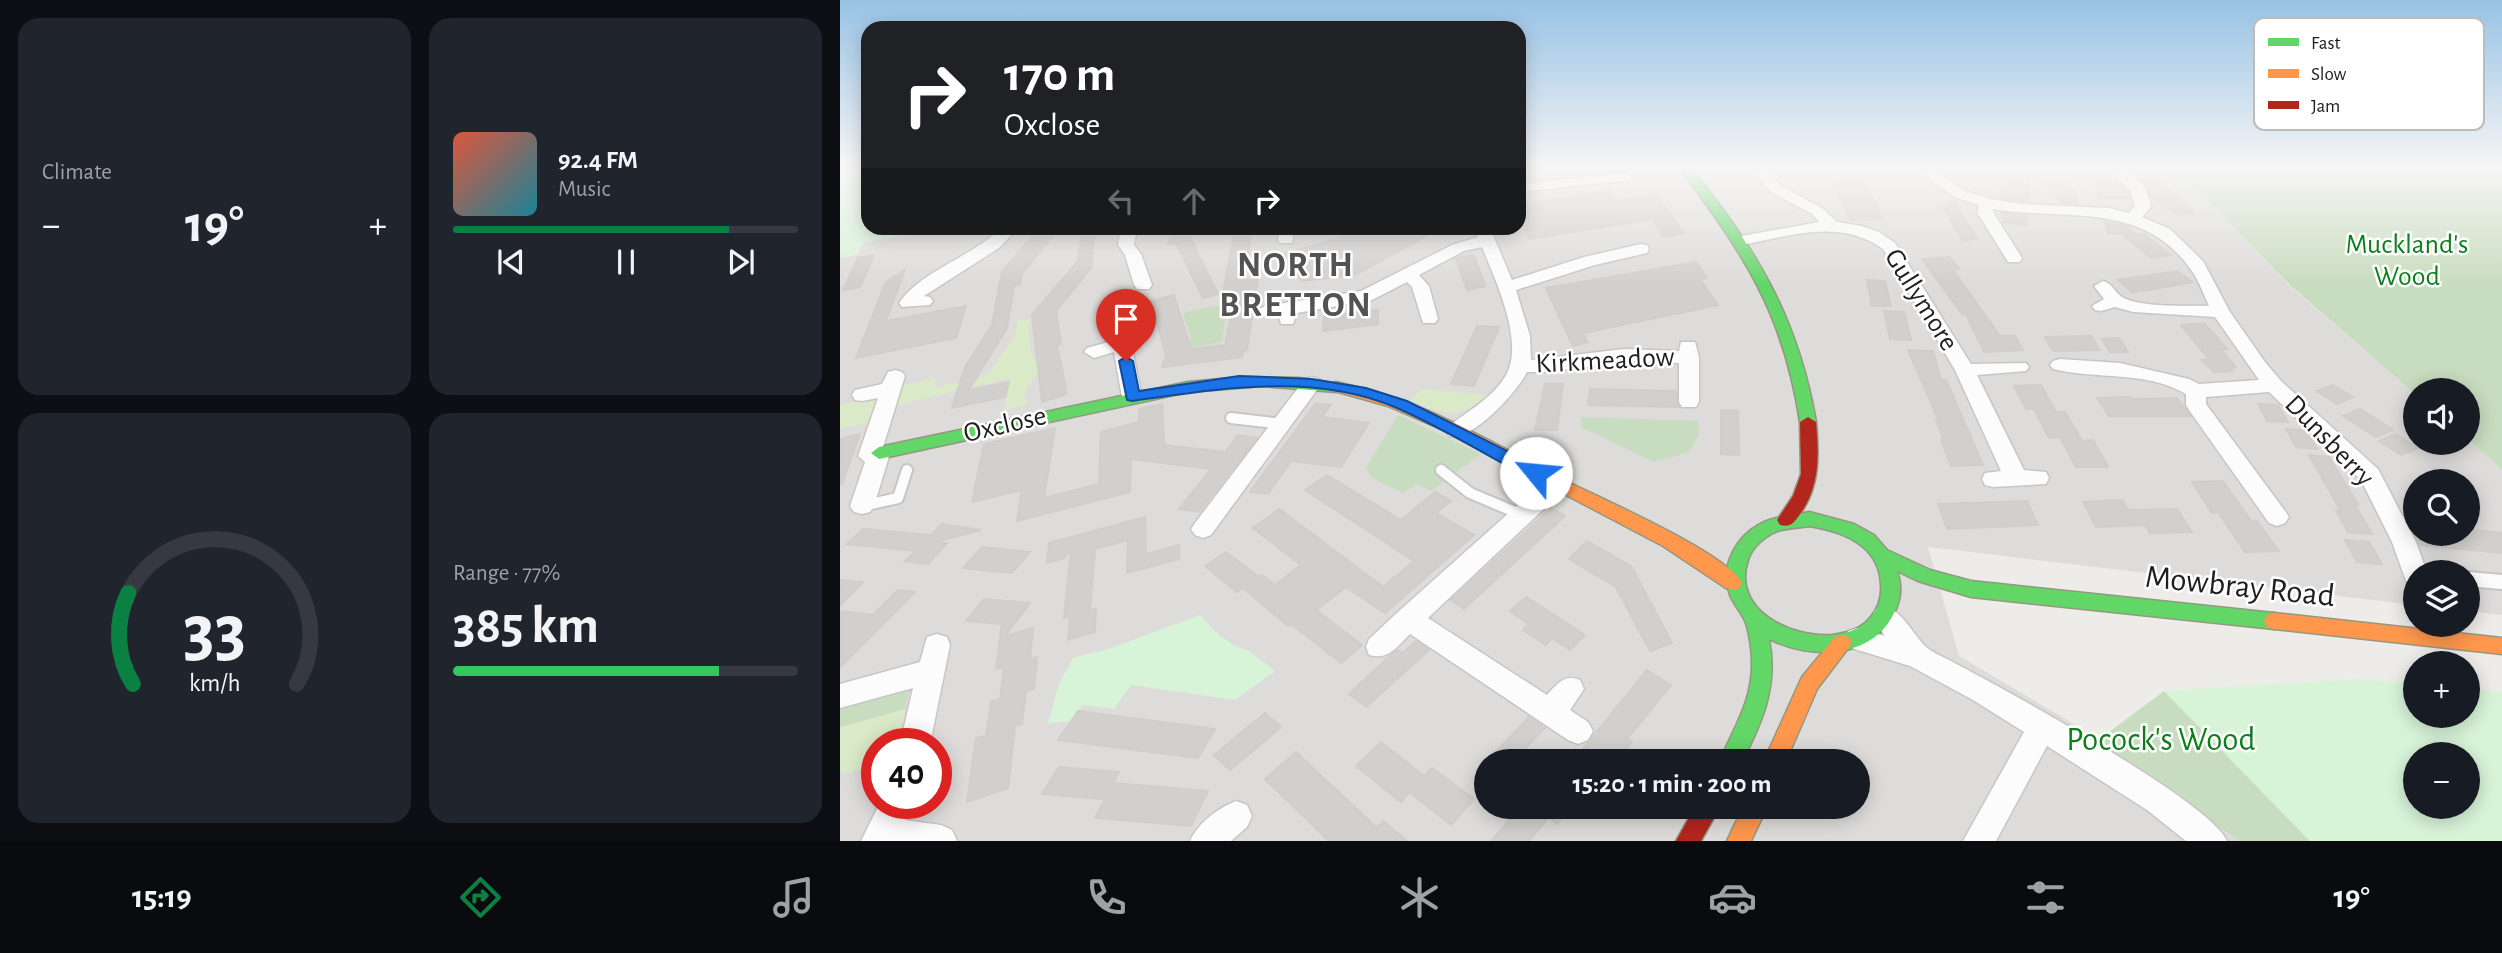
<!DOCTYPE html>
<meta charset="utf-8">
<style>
:root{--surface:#171b24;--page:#20242c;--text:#f1f3f6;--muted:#9ea1a6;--line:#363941;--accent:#0b8043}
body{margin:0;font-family:"Alegreya Sans",sans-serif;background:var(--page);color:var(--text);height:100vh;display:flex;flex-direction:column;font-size:26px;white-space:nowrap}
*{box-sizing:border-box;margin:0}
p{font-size:23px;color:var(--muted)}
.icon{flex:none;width:38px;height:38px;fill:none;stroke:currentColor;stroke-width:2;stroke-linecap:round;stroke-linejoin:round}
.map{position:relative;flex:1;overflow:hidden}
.side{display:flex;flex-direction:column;gap:18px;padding:18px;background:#0d0f14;width:840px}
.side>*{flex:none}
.hud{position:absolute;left:21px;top:21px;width:665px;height:214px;border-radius:21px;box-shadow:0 4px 18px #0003;background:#202124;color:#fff;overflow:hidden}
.tools{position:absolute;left:1563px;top:378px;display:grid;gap:14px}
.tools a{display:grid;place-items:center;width:77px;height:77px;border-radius:50%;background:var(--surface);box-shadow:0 4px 18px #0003;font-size:35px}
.speed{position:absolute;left:21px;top:728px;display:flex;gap:14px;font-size:35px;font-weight:700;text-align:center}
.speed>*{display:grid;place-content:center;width:91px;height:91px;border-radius:50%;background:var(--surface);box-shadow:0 4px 18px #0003;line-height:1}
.speed .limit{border:10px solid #d22;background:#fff;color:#111}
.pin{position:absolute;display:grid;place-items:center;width:60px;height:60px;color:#fff;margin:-72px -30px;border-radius:50% 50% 50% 0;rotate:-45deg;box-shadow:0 0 7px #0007}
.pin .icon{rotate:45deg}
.me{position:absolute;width:77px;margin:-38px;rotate:298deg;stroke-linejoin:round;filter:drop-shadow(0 0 5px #0008)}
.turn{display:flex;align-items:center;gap:24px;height:147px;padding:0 28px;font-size:32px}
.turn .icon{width:91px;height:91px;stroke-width:2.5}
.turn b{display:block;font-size:49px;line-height:60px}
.lanes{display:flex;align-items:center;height:66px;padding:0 28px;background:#0003;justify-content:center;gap:35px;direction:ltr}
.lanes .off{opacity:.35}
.big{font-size:52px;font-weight:600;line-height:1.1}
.side .tile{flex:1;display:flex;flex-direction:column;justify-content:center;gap:10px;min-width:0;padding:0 24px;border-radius:21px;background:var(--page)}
.side .dial{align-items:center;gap:0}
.dial svg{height:182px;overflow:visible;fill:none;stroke:var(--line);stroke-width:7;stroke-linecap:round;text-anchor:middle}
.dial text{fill:var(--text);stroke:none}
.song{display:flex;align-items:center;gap:21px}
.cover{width:84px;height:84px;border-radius:10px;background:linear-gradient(135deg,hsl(10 70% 55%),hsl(190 70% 35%))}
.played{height:7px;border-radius:4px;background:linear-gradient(90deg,var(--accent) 80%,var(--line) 80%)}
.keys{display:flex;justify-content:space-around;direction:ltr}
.heat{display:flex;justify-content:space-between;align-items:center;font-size:38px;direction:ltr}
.charge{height:10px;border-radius:5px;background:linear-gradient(90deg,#34c759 77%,var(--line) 0)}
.side .tiles{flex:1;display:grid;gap:18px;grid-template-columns:repeat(2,1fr)}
.trip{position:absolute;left:634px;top:749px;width:396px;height:70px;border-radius:35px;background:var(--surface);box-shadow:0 4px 18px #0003;font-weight:600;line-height:70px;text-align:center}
.menu{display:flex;height:112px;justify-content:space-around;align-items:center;background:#090b0e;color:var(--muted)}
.menu .icon{width:49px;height:49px}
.menu .active{color:var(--accent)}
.menu b{font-size:32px;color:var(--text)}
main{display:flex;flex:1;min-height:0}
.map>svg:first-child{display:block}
.residential{fill:#dddcda;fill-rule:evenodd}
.grass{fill:#daeac8}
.forest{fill:#c8dcbf}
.park{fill:#d7f3d8;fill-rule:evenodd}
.building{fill:#d2d0ce;stroke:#d1ceca;stroke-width:2}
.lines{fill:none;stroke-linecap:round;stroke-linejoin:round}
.lane-far1-casing{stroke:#c7c6c5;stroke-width:14}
.lane-casing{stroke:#c7c6c5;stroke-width:18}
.street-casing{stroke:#c7c6c5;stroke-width:3}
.fast-casing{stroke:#959880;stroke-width:3}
.slow-casing{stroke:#959880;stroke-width:3}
.jam-casing{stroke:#959880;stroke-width:3}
.lane-far1{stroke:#fcfcfc;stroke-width:10}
.lane{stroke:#fcfcfc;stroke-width:14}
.street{fill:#fcfcfc;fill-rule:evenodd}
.fast{fill:#63d668;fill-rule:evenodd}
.slow{fill:#ff974d;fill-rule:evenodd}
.jam{fill:#b3261e;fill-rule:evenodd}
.route{fill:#1a73e8;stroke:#114b97;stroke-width:2}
.labels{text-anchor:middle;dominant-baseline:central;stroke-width:5;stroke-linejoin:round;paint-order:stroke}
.park-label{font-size:28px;fill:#0d7f1a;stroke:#fff}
.street-label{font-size:28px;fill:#202020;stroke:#fff}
.near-street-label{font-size:33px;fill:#202020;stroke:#fff}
.near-park-label{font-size:33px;fill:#0d7f1a;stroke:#fff}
.district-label{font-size:35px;font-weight:bold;letter-spacing:2px;fill:#535353;stroke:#fff}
.key{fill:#fff;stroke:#bcbcbc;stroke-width:2}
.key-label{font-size:19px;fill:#202020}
</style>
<main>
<section class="side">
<div class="tiles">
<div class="tile"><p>Climate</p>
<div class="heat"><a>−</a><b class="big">19°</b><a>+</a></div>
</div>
<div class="tile">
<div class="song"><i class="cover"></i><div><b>92.4 FM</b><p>Music</p></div></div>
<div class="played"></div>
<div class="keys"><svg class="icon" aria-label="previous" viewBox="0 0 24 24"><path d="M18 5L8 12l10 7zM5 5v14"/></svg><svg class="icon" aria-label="pause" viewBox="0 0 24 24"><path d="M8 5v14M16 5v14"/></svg><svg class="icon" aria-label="next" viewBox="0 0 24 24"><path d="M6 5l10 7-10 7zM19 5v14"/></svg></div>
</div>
<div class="tile dial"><svg viewBox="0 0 100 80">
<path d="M14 69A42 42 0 1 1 86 69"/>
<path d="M14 69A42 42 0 0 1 12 29" stroke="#0b8043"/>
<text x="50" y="56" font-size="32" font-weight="700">33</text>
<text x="50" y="72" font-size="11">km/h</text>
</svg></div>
<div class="tile"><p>Range · 77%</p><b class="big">385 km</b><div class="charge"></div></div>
</div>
</section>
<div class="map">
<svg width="1662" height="841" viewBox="0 0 1662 841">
<rect width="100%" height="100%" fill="#eeece9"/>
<!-- residential -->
<path class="residential" d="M0,167H28V228H679V167H1334L1453,289L1575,394V443H1628V439L1662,470V615L1628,611V572H1575V605L1088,547L1119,656L1229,721L1399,841H0ZM1575,481H1628V534H1575ZM37,744H96V803H37ZM646,761H1017V807H646Z"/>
<!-- grass -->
<path class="grass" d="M178,319H191C186,334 190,346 194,361L216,355L218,367L193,378L184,394L188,404L164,410L170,378L54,406L60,386L96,378L94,388L147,376L175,335Z
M583,389L649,395C615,420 608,417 570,400Z
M41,396L31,422L0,429V405Z
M65,709L58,744H37V764L10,773L0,772V727Z"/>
<!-- forest -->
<path class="forest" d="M1334,167H1662V470L1628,439V390H1575V394L1452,287Z
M387,303L382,342L348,348L351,339L343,313Z
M558,415L641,454L591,491L576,484L564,493L532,478L526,468Z
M741,417L859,421L858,436L849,452L814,462L741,427Z
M72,680L65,709L0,727V701Z
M1324,691L1470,841H1399L1257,741Z"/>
<!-- park -->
<path class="park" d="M0,167H28V228H82L80,233L23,243L17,255L0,258Z
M360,615L379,635L393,645L409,651L435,671L395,700L291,685L274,709L243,705L231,721L208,723L219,684L233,658L271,648Z
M1517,679L1575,683V716H1628V688L1662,692V841H1470L1324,691ZM1575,754H1628V807H1575Z"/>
<!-- building -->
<path class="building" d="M1159,167H1189L1188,202L1161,198L1160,185L1171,187Z
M1251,170L1266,172L1288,191L1290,198H1259Z
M1295,173H1312L1354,213L1337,215L1311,197L1303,182Z
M1021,176L1043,219L1010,220L992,180Z
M1225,181L1235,193L1237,204L1222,203L1203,182Z
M771,191L778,201L817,195L844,233L824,237L812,219L690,239L679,214V205Z
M1113,200L1137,238L1123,241L1103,207Z
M1162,213L1187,215V225L1163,222Z
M1265,222L1284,225L1297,235L1304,234L1331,255L1311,258L1285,237L1296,235L1268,233Z
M199,228H219L182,274L180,284L174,286L167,328L129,390L169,382L165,397L112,408L125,367L152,325L162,272Z
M242,228H255L251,268L216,311L221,344L217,345L227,394L202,402L192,315L238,261Z
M334,228H353L350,237L378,294L363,298L336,243L328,244Z
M395,228H412L404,280L418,279L407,350H404L402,357L322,367L326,355L311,301L334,295L351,349L385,345L396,291L383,293Z
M519,228H601L515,275L462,281L443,254L508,235Z
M34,255L20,287L3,290L18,258Z
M634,255L645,286L627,290L616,258Z
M1110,257L1119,269L1113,270L1160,336H1175L1183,350L1144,352L1126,314L1123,315L1082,259Z
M856,262L867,278L860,279L878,305L743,333L748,342L733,346L706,288Z
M65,270L46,321L126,306L116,338L16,358L46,282Z
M1337,271L1352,282L1304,291L1302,289L1293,293L1278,280Z
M1027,280L1045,281L1051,306H1032Z
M538,310V324L483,331L484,317Z
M1044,311L1064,312L1071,340L1050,339Z
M1364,323L1387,349H1380L1396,367L1390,368L1393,371L1374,372L1362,360L1369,359L1341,325Z
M637,326L659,327L634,386L611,384Z
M1251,336L1260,350L1213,351L1205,337Z
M1279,338L1288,352H1270L1262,339Z
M1068,350L1093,351L1101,380H1106L1143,465L1111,466L1101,440H1104L1096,421H1099Z
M705,384H723L717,430H695Z
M1201,385L1216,412H1225L1242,441L1253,440L1268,467H1236L1220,437L1209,438L1194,409H1186L1174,386Z
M1493,385L1513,397L1497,404L1477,391Z
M750,389L836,391L839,407L748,405Z
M1290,397L1292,399L1337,398L1350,416H1269L1257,398Z
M322,404L324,445L385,452L398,435L417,438L359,512L339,509L371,469L291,459L290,492L177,521L182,490L132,502L144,444L215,428L204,498L259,484L261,432L299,422V409Z
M475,404L491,405L482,417L529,423L501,467L451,461L428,494L410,492Z
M1418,404L1438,405L1448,422L1427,421Z
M1520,409L1553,430L1536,437L1503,416Z
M881,410L898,411L899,455L881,454Z
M1446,429L1466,431L1477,449L1456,447Z
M20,434L2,484H0V439Z
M1555,434L1578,448L1561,455L1539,441Z
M1469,455L1489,457L1518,504L1514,503L1532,534L1508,532L1496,510L1501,511Z
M487,475L561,520L595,492L611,501L596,513L634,535L545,613L506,587L476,610L522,645L501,663L450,623L448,626L403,588L397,592L365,566L386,552L419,577L422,575L435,585L461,565L413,528L439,509L543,587L574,561L465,490Z
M1383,481L1411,521H1417L1439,551L1405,552L1378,512L1372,513L1352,482Z
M1282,500L1288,510L1337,509L1352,532L1310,533L1305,525L1256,527L1243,502Z
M1187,501L1198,525L1107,529L1098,504Z
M711,508L725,516L624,609L611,600Z
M305,517L306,554L339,545V559L287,573L288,540L255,549L250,611L256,609L255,632L228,640L230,616L224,618L231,549L225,558L207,563L209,543Z
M102,524L141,530L94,542L107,543L88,564L65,561L76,551L7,544L23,529L91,535Z
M1632,530L1662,533V553L1580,545L1575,534H1635Z
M1505,540L1529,542L1542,564L1517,562Z
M747,541L791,566L832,643L810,651L776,587L729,559Z
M142,547L190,552L172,573L123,568Z
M0,580L23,582L0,606Z
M58,590L75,592L0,667V611L33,615Z
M686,597L745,635L730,650L712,638L706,645L683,630L689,624L670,611Z
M144,599L190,603L165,636L193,628L190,659L197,657L194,689L186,691L182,724L175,726L168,788L127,802L136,738L146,736L151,702L160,699L164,667L156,669L162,624L126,621Z
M576,641L589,650L526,707L509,694L552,654L558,650L563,653Z
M807,670L831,685L787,739L792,742L776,761H733Z
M238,711L375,729L358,758L218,740Z
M425,713L441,727L390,770L374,755Z
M689,717L705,728L673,761H647Z
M541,742L584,776L592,768L634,799L611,825L569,792L561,802L516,766Z
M456,752L537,828L543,821L567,841H489L425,779Z
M219,767L279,772L273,783L368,791L351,826L255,818L265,799L202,794Z
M681,807H730L717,824L709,817L689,841H651Z"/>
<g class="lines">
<defs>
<path id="lane-far1" d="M391,418L442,424
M601,470L630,493L682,515
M22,506L58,498L67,470"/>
<path id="lane" d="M1628,579L1662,582"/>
<path id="street" d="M909,167H953L930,174L941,186L982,208L997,222L1022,226L1039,232L1055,243L1131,364L1186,363L1189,367L1186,371L1137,375L1184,470L1206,472L1209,478L1206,484L1153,487L1145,485L1142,479L1145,473L1161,471L1115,370L1043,249C1000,218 950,236 902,245L896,243L894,240L896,237L979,222L972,214L931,192Z
M960,167H975L977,170L970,174Z
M1072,167H1089L1125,191L1150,199L1182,204L1269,208L1289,213L1295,206L1290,190L1265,167C1290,167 1307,181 1311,207L1302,217L1330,229L1363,261L1390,312L1425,362L1441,381L1538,469L1576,542L1587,572H1575V584L1566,581L1552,542L1521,480L1429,392L1366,397V404L1445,511L1449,517L1445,523L1437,526L1429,523L1349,410L1346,405V394C1305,370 1256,380 1213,369L1210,365L1213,361L1220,359L1280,363L1349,379L1359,384L1419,380L1375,317L1293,312L1275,307L1261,311L1255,310L1252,306L1264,299L1254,286L1263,281C1273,283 1275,294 1284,298C1304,308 1346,305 1369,306C1363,293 1358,278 1349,267C1301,201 1224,221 1153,209V212L1182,258L1180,262H1168L1137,212L1139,205L1115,197Z
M784,173L789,174L791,177L789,180L679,192V184Z
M161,228H178L159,248L84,296L90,297L93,301L90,305L62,307L59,303C82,270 132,257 161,228Z
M281,228H297L294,245L301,254L312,285L309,289H297L294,285L285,255L278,245Z
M439,228H455L452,243H440L438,240Z
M634,228H650L672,280L744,257L801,244L807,245L809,249L807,253L755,265L676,290L690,336L691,360L784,349L839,351L841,342H855L859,357V402L856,407H842L839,402V363L784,361L708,372H687C677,392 632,442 609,436L606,431L609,426C628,411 654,397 666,375C685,342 655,279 642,247L624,251L579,275L589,286L598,319L595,323H583L572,287L567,282L532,300L457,313L453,324H441L439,315L425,316L416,311L425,306L521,291L612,245L638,237Z
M280,328L289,334L302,397L299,402H285L282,397L274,352L254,358L244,352L247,348L272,341L271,334Z
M55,370L62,372L65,376L43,447L50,453L34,506L30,512L22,514L14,512L10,506L25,462L18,456L38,398L22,401L15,400L12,395L15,390L42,384L48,372Z
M472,377L479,379L482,383L371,535L363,538L355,535L351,529L355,523L465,379Z
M716,476L724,478L727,484L724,490L588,618L707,695C718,683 724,674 740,680L744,689L730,710L748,722L753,731L748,740L738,744L728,740L570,634C558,646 548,661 529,655L526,647L529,639L559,611L708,478Z
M1045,606C1063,612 1072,633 1086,647C1092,652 1101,656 1109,660C1157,685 1370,801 1387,841H1346L1307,810L1207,746L1156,841H1123L1184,732L1133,700L1070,666L1008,647L1004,639L1008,631L1017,628L1045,636L1032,617L1036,609Z
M97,634L107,637L110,645L90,744H60L73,688L0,708V684L80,662L87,637Z
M396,801L407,805L412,816L407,827L391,841H350C358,823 378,808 396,801Z
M40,803H72L65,820L101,825L112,830L117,841H21Z"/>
<path id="fast" d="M839,167H850C916,248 958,318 976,422L974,426L968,427L960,422C943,311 904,255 839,167Z
M403,377L459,378L501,384L504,387L496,392L422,386L348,392L39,459L31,453L39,447L348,382Z
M969,512L1014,524L1034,535L1047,550L1090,570L1131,581L1434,613L1441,615L1444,621L1441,627L1434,629L1131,597L1078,581L1057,571C1062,585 1061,600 1054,613C1032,660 970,659 929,639C938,685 923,721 902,761H880C893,729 912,702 912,665C912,652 910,636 906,623C902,613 894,605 890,595C879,567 896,536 922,523C936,516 953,516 969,512ZM969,526C1002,531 1039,545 1041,584C1042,597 1039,608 1030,618C1020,630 1007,633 992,635C952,638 891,611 908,560C912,547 925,536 937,531C947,528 959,528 969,526Z"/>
<path id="slow" d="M496,382C528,389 558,398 588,411C634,431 678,456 722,479C757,497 887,553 902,583L900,588L893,590L886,588L823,546L603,430L548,406L491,390L488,387L491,384Z
M1434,613L1662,638V654L1434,629L1427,627L1424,621L1427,615Z
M1002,635L1009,637L1012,643L977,689L946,761H924L962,677L995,637Z
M903,807H927L911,841H887Z"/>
<path id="jam" d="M968,417L976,422C979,457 980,488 958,517C952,525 949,527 940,525L937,520L953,496L961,474L960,422Z
M855,807H880L861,841H836Z"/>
</defs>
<!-- lane-far1 casing -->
<use href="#lane-far1" class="lane-far1-casing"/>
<!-- lane casing -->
<use href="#lane" class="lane-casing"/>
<!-- street casing -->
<use href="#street" class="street-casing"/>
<!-- fast casing -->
<use href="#fast" class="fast-casing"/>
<!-- slow casing -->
<use href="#slow" class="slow-casing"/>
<!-- jam casing -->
<use href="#jam" class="jam-casing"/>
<!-- lane-far1 -->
<use href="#lane-far1" class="lane-far1"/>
<!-- lane -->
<use href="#lane" class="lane"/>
<!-- street -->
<use href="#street" class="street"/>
<!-- fast -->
<use href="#fast" class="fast"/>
<!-- slow -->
<use href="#slow" class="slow"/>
<!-- jam -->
<use href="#jam" class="jam"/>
</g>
<!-- sky -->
<linearGradient id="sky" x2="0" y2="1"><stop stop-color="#97c2e5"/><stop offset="0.59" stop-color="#f7f6f5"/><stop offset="1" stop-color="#f7f6f5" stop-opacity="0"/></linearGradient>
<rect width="1662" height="285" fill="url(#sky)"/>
<!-- route -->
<path class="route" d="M286,357L293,361L299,391L399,376L472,379L526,388L567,401L703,469L705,473L703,478H690C646,455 603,428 557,408C473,372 379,389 292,401L287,400L279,361Z"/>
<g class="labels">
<!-- park labels -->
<g class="park-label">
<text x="1567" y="245">Muckland's<tspan x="1567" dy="32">Wood</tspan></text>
</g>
<!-- street labels -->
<g class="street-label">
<text transform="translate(1081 300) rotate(58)">Gullymore</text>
<text transform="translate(765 361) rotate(-3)">Kirkmeadow</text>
<text transform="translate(165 425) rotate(-13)">Oxclose</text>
<text transform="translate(1489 441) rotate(46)">Dunsberry</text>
</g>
<!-- near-street labels -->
<g class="near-street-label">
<text transform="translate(1400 587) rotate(6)">Mowbray Road</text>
</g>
<!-- near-park labels -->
<g class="near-park-label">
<text x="1321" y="740">Pocock's Wood</text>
</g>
<!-- district labels -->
<g class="district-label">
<text x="456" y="265">NORTH<tspan x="456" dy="40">BRETTON</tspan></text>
</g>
</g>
<!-- legend -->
<rect x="1414" y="18" width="230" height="112" rx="10" class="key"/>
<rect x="1428" y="38" width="31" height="8" fill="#63d668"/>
<rect x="1428" y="69" width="31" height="9" fill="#ff974d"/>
<rect x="1428" y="101" width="31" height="8" fill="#b3261e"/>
<g class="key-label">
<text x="1471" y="49">Fast</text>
<text x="1471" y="80">Slow</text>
<text x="1471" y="112">Jam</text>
</g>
</svg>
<div class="tools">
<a><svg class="icon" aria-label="sound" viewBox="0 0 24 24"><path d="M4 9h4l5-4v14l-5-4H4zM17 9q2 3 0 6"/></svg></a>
<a><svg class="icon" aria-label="search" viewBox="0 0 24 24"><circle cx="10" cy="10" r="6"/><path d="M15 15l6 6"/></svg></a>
<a><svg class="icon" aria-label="layers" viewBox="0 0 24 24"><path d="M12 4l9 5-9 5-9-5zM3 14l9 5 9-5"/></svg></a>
<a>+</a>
<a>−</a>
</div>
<div class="speed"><div class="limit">40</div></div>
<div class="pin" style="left:286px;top:361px;background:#d93025"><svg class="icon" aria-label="arrive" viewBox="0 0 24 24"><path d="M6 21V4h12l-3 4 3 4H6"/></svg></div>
<svg class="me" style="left:696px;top:473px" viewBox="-20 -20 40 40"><circle r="19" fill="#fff"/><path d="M0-13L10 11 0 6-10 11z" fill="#1a73e8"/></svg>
<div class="trip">15:20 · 1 min · 200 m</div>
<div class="hud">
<div class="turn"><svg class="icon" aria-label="right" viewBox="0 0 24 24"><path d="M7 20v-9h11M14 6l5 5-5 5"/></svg><div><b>170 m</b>Oxclose</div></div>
<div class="lanes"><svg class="icon off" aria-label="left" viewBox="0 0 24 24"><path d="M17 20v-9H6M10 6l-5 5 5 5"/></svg><svg class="icon off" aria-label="ahead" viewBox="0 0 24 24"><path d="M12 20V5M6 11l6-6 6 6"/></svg><svg class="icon" aria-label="right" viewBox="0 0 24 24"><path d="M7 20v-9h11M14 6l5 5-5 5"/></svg></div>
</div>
</div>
</main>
<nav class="menu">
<b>15:19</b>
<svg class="icon active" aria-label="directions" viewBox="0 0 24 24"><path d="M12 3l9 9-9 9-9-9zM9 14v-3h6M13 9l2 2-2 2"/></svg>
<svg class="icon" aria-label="music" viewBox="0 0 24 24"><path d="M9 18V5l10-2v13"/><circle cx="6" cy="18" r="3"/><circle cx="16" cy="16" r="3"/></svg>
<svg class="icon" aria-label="phone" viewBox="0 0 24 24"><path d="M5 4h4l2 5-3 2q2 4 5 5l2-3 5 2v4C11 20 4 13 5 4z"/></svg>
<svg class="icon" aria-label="climate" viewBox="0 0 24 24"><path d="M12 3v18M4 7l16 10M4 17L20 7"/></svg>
<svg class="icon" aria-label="car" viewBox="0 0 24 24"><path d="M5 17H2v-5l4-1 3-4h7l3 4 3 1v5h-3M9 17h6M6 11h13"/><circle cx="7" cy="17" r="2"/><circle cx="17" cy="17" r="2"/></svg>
<svg class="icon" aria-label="filters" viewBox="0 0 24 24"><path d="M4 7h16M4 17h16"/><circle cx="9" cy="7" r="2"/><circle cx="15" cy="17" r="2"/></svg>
<b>19°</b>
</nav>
